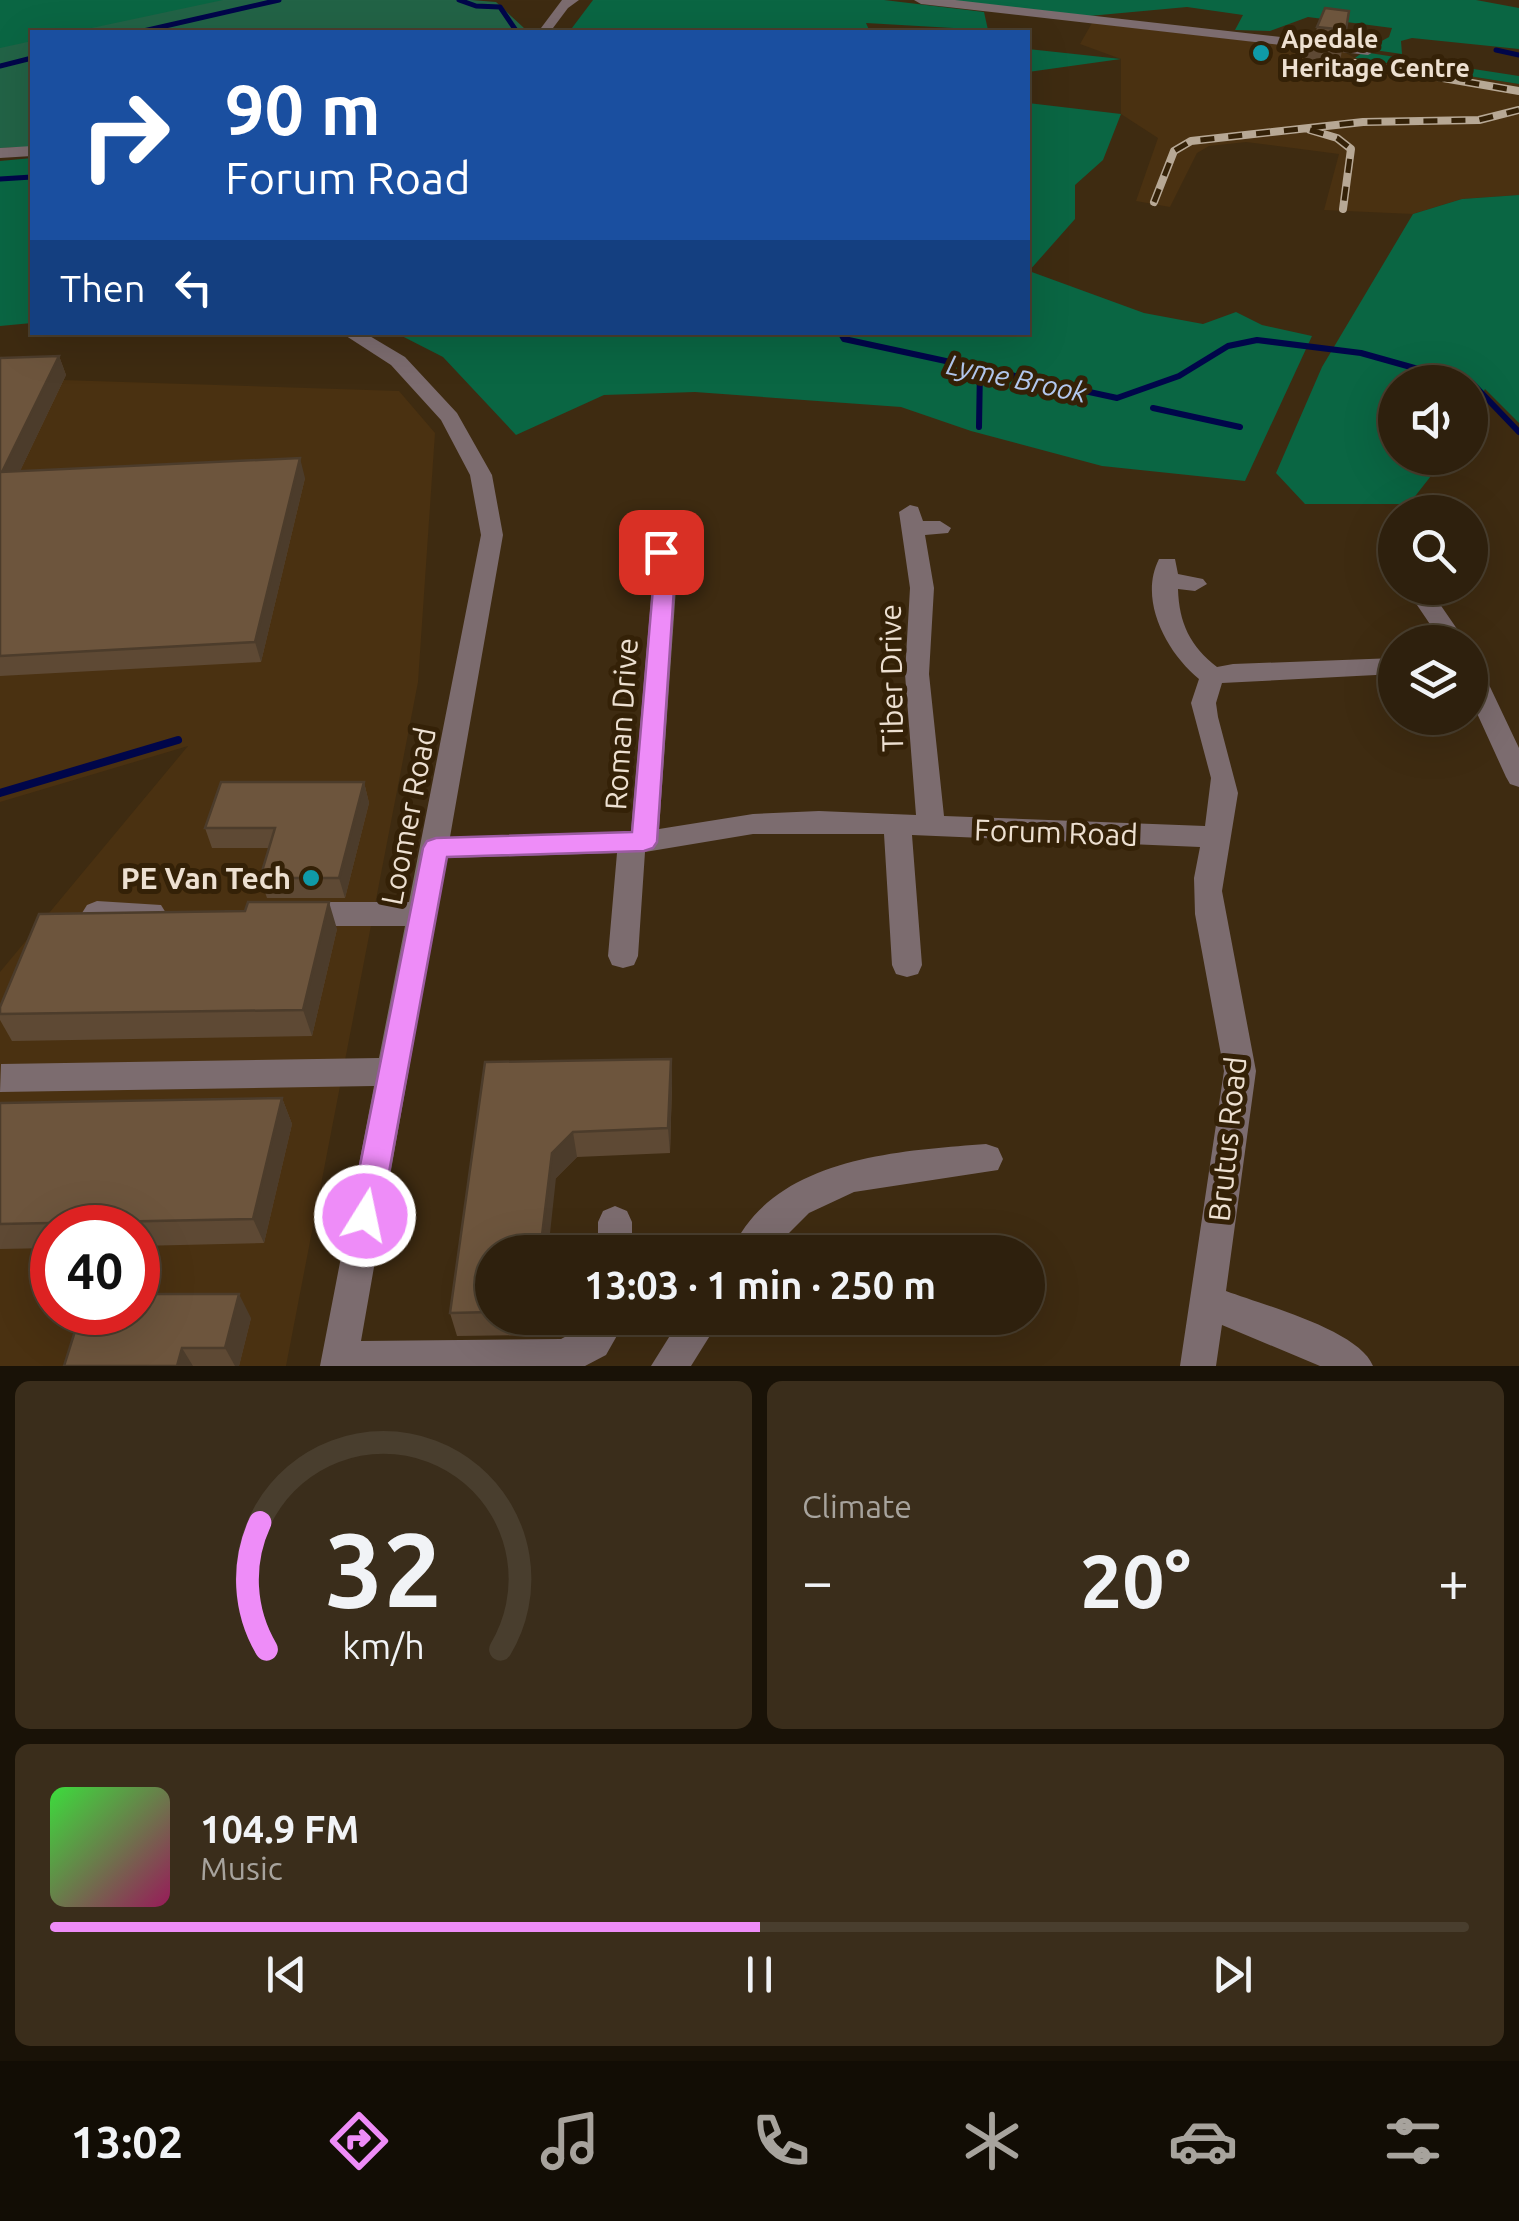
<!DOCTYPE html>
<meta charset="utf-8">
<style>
:root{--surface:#2e200d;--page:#3a2d1b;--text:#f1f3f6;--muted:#a7a39d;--line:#493e2e;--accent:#ee8cf8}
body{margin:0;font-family:Ubuntu,sans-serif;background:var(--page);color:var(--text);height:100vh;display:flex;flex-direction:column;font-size:38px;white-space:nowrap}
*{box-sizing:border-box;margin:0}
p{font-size:32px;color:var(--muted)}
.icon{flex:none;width:55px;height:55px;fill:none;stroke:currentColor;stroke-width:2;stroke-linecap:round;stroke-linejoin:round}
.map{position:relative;height:1366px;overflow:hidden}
.details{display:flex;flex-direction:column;gap:15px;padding:15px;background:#191207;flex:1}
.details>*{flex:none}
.banner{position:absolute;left:30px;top:30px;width:1000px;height:305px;border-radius:0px;box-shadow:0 10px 40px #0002,0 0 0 2px var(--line);background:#1a4fa0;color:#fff;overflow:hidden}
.controls{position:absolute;left:1378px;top:365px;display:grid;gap:20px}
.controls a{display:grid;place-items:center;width:110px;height:110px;border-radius:50%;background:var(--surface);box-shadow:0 10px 40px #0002,0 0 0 2px var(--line);font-size:50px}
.speed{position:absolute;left:30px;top:1205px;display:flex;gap:20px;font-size:50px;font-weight:700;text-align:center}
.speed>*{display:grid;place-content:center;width:130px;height:130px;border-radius:50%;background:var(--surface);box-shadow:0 10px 40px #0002,0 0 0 2px var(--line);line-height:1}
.speed .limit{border:15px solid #d22;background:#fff;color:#111}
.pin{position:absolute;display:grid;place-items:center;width:85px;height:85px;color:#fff;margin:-42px;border-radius:20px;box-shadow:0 5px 15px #0006}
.me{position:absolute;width:110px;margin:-55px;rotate:10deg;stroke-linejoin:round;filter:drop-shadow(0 0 8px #0008)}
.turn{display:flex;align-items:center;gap:35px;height:210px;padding:0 30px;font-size:45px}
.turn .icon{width:130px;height:130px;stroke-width:2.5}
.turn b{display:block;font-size:70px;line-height:85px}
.then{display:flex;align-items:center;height:95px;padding:0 30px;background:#0003;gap:20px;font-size:38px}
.big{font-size:75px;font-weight:700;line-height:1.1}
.details .widget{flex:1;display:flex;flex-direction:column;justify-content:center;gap:15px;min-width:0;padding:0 35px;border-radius:15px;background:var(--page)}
.details .dial{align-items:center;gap:0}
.dial svg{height:260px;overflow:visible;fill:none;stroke:var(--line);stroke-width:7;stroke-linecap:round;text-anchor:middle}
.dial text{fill:var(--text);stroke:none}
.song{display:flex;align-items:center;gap:30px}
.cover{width:120px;height:120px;border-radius:15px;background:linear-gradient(135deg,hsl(120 70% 55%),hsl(330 70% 35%))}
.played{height:10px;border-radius:5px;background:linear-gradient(90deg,var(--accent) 50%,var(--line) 50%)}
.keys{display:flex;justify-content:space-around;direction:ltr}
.heat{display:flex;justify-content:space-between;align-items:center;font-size:55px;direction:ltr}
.details .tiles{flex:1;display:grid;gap:15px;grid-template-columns:1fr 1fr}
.widget:last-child{grid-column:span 2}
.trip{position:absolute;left:475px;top:1235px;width:570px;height:100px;border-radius:50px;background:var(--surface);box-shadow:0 10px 40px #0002,0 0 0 2px var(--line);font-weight:700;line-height:100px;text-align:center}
.menu{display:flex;height:160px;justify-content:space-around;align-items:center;background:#120d05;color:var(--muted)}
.menu .icon{width:70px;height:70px}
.menu .active{color:var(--accent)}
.menu b{font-size:45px;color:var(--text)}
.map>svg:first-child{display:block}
.built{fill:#4a3111;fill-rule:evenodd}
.green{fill:#226346}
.forest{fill:#0a6643}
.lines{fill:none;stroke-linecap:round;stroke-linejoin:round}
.stream-far2{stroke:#00064a;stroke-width:5}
.stream-far1{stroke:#00064a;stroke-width:6}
.stream{stroke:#00064a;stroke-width:8}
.minor{fill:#7c6c6f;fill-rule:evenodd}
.rail-casing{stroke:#b7a895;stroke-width:8}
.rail{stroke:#342107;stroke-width:5;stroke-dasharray:14;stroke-linecap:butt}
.wall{fill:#5e4934}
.shaded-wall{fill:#4c3c2b}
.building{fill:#6d553d;stroke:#4c3c2b;stroke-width:2.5}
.route{fill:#ee8cf8;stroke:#9b5ba1;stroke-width:2.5}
.culture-dot{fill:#0f9aa8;stroke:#342107;stroke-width:4}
.labels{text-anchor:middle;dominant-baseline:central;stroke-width:10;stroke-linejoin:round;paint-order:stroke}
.far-poi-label{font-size:25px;font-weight:bold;fill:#ede0d1;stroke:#342107;text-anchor:start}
.far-water-label{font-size:28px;font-style:italic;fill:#b3c8ef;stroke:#342107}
.street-label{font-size:30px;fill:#ede0d1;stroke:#342107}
.poi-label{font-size:30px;font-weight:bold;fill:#ede0d1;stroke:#342107;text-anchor:end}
</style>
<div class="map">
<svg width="1519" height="1366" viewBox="0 0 1519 1366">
<rect width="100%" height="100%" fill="#3e2b11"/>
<!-- built -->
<path class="built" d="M1092,23L1344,52L1355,58L1519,84V195L1462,199L1413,214L1324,210L1339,154L1246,142L1209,146L1197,153L1170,207L1136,201L1158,138L1121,114V59L1080,44Z
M0,378L399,391L435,433L418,682L286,1366H0V972L188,746L0,802ZM52,1228H138V1312H52Z"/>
<!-- green -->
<path class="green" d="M0,0H471L496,2L524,28L535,31L32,32V147L0,148Z"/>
<!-- forest -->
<path class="forest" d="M0,0H223L73,32H32V41L0,48Z
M593,0H884L984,12L988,30L866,23L870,32H569Z
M946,0H1476L1519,8V49L1412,38L1401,41L1402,54L1367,49L1389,37L1392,28L1308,17L1270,31L1235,30L1243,15L1187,7L1089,16Z
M1028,49L1121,59L1028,72Z
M1363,52L1519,76V84L1355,58Z
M1028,103L1121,114L1103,160L1075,185V219L1029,271L1144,313L1203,324L1236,312L1262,325L1312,336L1245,481L1102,466L971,431L901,407L695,392L604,395L516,435L443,357L396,333L1028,332Z
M32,158V323L0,326V161Z
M1519,195V423L1485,389L1470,417V382H1395V458H1445L1409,504H1305L1276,473L1322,367L1413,214L1462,199Z"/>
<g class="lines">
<!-- stream-far2 -->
<path class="stream-far2" d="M459,0L476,6L500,7L517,32
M139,32L279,0
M1496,50L1519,55
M0,66L32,58
M0,179L32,177"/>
<!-- stream-far1 -->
<path class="stream-far1" d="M840,332L844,339L1117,398L1179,376L1228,346L1257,340L1361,353L1418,369L1447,371L1472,383L1519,432
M1153,408L1240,427
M979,427L980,368"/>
<!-- stream -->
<path class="stream" d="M0,793L178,740"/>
<!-- minor -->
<path class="minor" d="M562,0H579L568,8L550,32H538Z
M914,0H955L1368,47L1375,51L1368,55L921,4Z
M32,146V156L0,158V148Z
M340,332H363L405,357L457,413L492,475L503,535L450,837L631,832L652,588L649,538L660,531L668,533L672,545L689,544L700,551L697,556L673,559L676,588L659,829L753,814L819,811L916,815L905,674L910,588L899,512L910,505L918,507L923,521H940L951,528L948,533L925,535L934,588L929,674L944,816L1205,826L1211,778L1191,703L1199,679C1167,653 1138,600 1159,559H1175L1178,574L1203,579L1207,584L1195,591L1178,589C1179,623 1190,646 1217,667L1233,664L1395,658V674L1222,683L1216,703L1218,717L1238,793L1222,891L1256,1071L1226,1291C1263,1305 1359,1330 1373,1366H1320L1222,1325L1216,1366H1180L1224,1071L1195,914L1194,878L1200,847L912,835L922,965L918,974L907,977L896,974L892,965L884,834H753L645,852L638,956L634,965L623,968L612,965L608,956L617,853L446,858L361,1341L561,1339L580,1329L588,1318H627L606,1355L585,1366H320L374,1086L0,1092L1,1064L379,1058L405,926H301L291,922L286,914L291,906L301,902H409L481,535L470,475L441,420L391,365Z
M1427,594L1435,597L1466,642H1442L1415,602Z
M1470,662L1482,670L1519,748V787L1510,784L1506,777L1470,698Z
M97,901L161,905L166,913L161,921C141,928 107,928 87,921L82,913L87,905Z
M986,1144L998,1148L1003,1159L998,1170L854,1192L809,1213L770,1252H731C772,1157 898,1151 986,1144Z
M615,1206L627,1211L632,1222V1252H598V1222L603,1211Z
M681,1318H721L691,1366H651Z"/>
<defs>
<path id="rail" d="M1355,63L1519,91
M1310,130L1337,138L1351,149L1343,209
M1154,202L1174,151L1191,141L1363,122L1479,120L1519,110"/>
</defs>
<!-- rail casing -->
<use href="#rail" class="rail-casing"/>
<!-- rail -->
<use href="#rail" class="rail"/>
</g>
<!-- wall -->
<path class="wall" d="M1317,27L1346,30L1339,66L1304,62L1308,46L1315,37Z
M59,356L66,375L20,471L305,478L261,662L0,676V358Z
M364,782L369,803L345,898H267L260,878L269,848H212L205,828Z
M245,911L337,929L312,1036L12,1041L0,1020V1007Z
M671,1059L672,1084L670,1153L577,1157L556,1178L492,1252V1318H541L539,1335L457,1336L450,1313L485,1062Z
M282,1098L292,1124L264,1243L138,1246V1228H52V1248L0,1249V1103Z
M251,1318L239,1366H64Z"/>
<!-- shaded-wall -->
<path class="shaded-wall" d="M59,356L66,375L10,492L2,472Z
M300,458L305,478L261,662L255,642Z
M364,782L369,803L345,898L339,878Z
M329,902L337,929L312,1036L303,1010Z
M671,1059L672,1084L670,1153L668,1128Z
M282,1098L292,1124L264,1243L253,1219Z
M573,1132L577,1157L556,1178L548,1252H540L552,1153Z
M239,1294L251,1318L239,1366H235L225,1348Z
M535,1318H541L539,1335Z
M182,1348L193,1366H177Z"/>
<!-- building -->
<path class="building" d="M1325,8L1349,11L1346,30L1317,27Z
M1312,36L1345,40L1343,50L1308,46Z
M59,356L2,472L300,458L255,642L0,656V358Z
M221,782H364L339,878H260L275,828H205Z
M248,902H329L303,1010L0,1014V1007L39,914L245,911Z
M671,1059L668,1128L573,1132L552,1153L540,1252H492V1312L450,1313L485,1062Z
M282,1098L253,1219L0,1224V1103Z
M138,1294H239L225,1348H182L177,1366H64L81,1312H138Z"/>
<!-- route -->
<path class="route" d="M661,546L672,552L674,588L657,842L653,848L644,851L447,857L381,1216L376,1226L365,1231L354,1226L350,1216L423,848L427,841L436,838L632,832L653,588L651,552Z"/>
<!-- markers -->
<g class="culture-dot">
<circle cx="1261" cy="53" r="10"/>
<circle cx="311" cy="878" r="10"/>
</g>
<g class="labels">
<!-- far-poi labels -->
<g class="far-poi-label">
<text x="1281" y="39">Apedale<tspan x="1281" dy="29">Heritage Centre</tspan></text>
</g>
<!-- far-water labels -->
<g class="far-water-label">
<text transform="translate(1017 378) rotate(12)">Lyme Brook</text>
</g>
<!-- street labels -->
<g class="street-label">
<text transform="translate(891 678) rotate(-91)">Tiber Drive</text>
<text transform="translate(621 724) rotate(-86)">Roman Drive</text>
<text transform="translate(408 816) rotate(-79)">Loomer Road</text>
<text transform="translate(1056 832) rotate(2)">Forum Road</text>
<text transform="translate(1227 1139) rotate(-84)">Brutus Road</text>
</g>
<!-- poi labels -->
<g class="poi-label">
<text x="291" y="878">PE Van Tech</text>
</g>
</g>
</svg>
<div class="controls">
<a><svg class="icon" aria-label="sound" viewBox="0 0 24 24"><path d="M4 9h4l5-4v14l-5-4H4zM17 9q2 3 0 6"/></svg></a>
<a><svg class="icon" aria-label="search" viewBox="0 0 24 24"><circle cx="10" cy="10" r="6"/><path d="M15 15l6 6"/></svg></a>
<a><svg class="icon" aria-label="layers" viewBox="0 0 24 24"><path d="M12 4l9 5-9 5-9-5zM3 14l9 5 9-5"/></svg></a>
</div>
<div class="speed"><div class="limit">40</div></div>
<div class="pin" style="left:661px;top:552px;background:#d93025"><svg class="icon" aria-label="arrive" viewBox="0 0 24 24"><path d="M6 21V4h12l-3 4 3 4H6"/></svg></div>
<svg class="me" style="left:365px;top:1216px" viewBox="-20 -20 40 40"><circle r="17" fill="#ee8cf8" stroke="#fff" stroke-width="3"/><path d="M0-11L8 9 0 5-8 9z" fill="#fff"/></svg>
<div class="trip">13:03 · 1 min · 250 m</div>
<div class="banner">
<div class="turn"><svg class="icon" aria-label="right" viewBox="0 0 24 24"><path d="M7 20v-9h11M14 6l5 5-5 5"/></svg><div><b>90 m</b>Forum Road</div></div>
<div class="then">Then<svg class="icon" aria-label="left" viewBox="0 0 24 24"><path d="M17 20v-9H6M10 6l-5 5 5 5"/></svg></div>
</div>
</div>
<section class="details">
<div class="tiles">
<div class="widget dial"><svg viewBox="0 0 100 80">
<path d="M14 69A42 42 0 1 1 86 69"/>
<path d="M14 69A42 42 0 0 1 12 30" stroke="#ee8cf8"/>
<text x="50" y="56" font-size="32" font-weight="700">32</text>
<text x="50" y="72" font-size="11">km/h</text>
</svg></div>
<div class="widget"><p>Climate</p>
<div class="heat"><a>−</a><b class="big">20°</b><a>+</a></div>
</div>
<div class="widget">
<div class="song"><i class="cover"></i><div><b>104.9 FM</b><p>Music</p></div></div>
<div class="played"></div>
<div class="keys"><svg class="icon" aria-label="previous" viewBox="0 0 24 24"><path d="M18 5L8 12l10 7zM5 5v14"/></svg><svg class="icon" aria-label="pause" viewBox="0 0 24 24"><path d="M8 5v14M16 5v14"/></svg><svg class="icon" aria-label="next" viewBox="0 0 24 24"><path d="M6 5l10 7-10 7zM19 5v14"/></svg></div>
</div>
</div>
</section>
<nav class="menu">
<b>13:02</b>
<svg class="icon active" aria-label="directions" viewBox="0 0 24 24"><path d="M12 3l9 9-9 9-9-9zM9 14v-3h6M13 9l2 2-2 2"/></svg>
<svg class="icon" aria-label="music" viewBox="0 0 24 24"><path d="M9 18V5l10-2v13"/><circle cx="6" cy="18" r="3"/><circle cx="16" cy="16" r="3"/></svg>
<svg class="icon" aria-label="phone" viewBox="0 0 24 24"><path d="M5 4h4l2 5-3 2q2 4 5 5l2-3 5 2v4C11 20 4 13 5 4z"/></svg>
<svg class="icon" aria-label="climate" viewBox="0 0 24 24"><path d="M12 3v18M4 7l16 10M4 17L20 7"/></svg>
<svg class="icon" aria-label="car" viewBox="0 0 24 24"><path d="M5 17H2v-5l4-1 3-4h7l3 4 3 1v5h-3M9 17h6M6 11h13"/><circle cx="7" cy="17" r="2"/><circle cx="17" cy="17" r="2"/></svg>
<svg class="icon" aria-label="filters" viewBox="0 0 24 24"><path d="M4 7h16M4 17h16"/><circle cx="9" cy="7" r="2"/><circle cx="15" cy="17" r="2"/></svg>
</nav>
